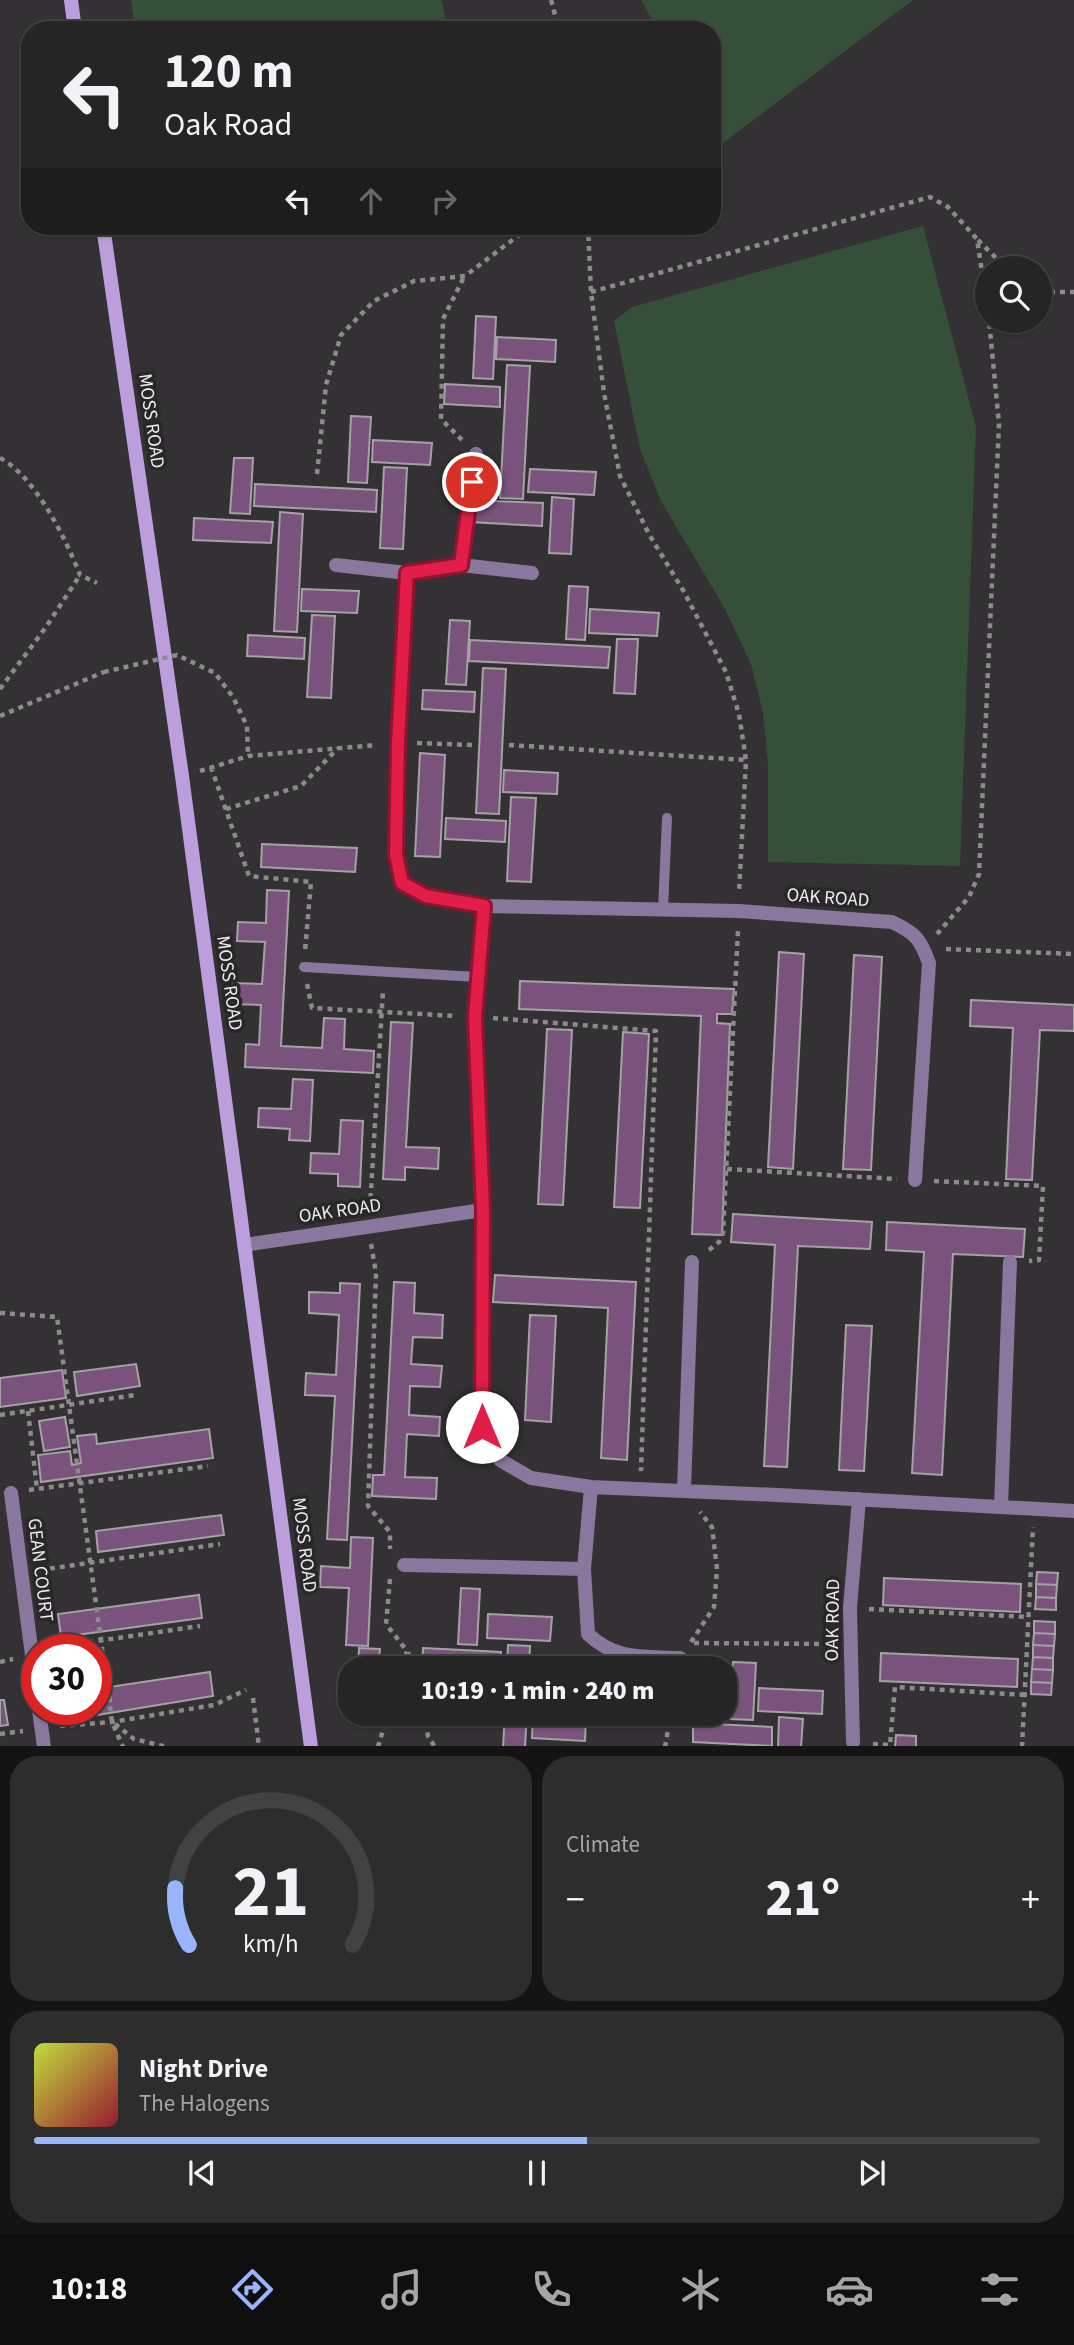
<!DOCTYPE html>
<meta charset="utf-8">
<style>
:root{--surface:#262526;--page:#2e2d2e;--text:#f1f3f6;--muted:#a4a5a7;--line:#424243;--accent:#98b5fd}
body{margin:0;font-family:"Source Sans 3",sans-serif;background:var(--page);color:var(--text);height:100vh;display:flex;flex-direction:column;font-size:26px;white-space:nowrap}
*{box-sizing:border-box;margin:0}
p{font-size:23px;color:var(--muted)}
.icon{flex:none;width:38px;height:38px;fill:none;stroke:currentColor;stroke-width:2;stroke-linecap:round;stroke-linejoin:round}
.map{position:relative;height:1746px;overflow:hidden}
.details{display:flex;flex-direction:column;gap:10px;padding:10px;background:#151415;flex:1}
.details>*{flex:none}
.top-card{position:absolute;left:21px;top:21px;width:700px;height:214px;border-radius:28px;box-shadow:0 2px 5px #0004,0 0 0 2px var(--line);background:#262526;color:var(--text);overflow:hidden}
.tools{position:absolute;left:975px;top:256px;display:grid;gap:14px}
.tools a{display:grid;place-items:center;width:77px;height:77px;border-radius:50%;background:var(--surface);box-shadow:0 2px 5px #0004,0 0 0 2px var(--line);font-size:35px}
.speed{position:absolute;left:21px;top:1634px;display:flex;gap:14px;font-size:35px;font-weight:700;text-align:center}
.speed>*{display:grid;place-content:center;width:91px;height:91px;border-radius:50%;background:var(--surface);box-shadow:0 2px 5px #0004,0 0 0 2px var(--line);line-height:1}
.speed .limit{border:10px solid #d22;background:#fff;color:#111}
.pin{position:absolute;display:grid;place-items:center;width:60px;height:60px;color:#fff;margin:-30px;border:4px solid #fff;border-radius:50%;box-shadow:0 2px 7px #0007}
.me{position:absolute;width:77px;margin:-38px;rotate:0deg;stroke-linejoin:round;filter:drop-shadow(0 0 5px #0008)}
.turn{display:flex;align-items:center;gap:24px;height:147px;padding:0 28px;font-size:32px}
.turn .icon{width:91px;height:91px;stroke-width:2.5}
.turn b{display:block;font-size:49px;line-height:60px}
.lanes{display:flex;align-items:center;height:66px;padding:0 28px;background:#0003;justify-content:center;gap:35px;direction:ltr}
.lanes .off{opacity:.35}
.big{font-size:52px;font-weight:800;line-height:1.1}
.details .widget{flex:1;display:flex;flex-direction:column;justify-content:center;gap:10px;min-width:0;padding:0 24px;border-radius:28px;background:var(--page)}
.details .dial{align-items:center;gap:0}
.dial svg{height:182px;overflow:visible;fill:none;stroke:var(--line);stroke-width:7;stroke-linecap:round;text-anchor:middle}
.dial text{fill:var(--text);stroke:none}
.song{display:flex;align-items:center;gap:21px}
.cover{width:84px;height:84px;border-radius:10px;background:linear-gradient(135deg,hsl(70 70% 55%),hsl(350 70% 35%))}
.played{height:7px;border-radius:4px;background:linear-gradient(90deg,var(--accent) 55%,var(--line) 55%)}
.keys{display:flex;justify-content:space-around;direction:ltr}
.heat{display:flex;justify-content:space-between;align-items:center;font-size:38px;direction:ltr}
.details .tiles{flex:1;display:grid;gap:10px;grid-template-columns:1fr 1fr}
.widget:last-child{grid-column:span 2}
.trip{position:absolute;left:338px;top:1656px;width:399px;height:70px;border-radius:28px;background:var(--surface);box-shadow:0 2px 5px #0004,0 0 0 2px var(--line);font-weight:800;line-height:70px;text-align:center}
.tabs{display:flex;height:112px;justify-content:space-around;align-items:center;background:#0f0f0f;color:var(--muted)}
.tabs .icon{width:49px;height:49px}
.tabs .on{color:var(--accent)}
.tabs b{font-size:32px;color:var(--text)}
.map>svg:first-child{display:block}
.green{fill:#354f39}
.building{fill:#79537b;stroke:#a4a2a4;stroke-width:2}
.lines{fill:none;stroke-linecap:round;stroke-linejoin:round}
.path{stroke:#8c8a8c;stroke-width:4.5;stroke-dasharray:5 5;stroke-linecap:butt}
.lane{stroke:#8a779e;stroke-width:10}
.street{stroke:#8a779e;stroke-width:14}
.secondary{stroke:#bd9edc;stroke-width:14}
.path-bridge{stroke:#8c8a8c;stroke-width:4.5;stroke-dasharray:5 5;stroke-linecap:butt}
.route-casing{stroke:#92132f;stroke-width:18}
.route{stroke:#e11d48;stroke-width:12}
.labels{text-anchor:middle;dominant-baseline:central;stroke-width:7;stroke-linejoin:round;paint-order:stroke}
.street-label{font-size:19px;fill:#eeecee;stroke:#292729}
</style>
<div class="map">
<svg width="1074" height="1747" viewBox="0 0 1074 1747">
<rect width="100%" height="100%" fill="#333133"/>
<!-- green -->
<path class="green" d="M131,0H442L447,30H135Z
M641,0H913L720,145L712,131V30H658Z
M923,226L976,427L960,866L768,862V765L763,713L751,664L725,609L661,501L640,449L614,321L632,307Z"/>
<!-- building -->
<path class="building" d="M476,316L496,317L493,379L473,378Z
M497,337L556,340L555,362L496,359Z
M507,365L530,366L523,499L500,498Z
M445,384L500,387V407L444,404Z
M351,416L371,417L367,483L348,482Z
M373,440L432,443L430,465L372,462Z
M234,458H253L250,514L230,513Z
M384,467L407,468L403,549L380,548Z
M530,469L596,472L594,495L528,492Z
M255,484L377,490L376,512L254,506Z
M552,497L574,499L571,554L549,553Z
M470,500L543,503L542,526L469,522Z
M280,512L303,514L297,632L274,631Z
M194,518L273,522L271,543L193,540Z
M569,586L588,587L585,640L566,639Z
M302,589L359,591L357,613L301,611Z
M590,609L659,613L657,636L589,633Z
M312,615L335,616L331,698L307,697Z
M450,620L470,621L466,685L446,684Z
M248,635L305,638L304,659L247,656Z
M617,639H638L635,694L614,693Z
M470,640L610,647L608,668L469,661Z
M483,668L506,669L499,814L476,813Z
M423,690L475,692L474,712L422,709Z
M420,753L445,755L440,857L415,856Z
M504,770L558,773L557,794L503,792Z
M511,797L536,798L531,882L507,881Z
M446,818L506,821L505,842L445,839Z
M262,844L357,848L355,872L261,867Z
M267,890L289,891L281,1046L322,1048L324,1018L345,1019L344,1049L374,1051L373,1073L245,1067L246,1044L259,1045L261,1005L232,1004L233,983L262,984L265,942L237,941L238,922L266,923Z
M779,952L804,954L793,1169L768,1167Z
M854,955L882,957L871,1170L843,1169Z
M520,981L734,989L732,1014H717V1023L730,1024L722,1235L692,1234L701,1016L519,1009Z
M971,1000L1074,1005V1031L1040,1030L1032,1180L1006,1179L1013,1028L970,1026Z
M391,1022L413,1023L406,1147L439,1148L438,1169L405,1167V1180L383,1179Z
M547,1029L572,1030L563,1205L538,1204Z
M623,1032L649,1034L640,1208L614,1207Z
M293,1079L313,1080L310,1141L289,1140L290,1129L258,1127L259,1108L291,1109Z
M341,1120L363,1121L360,1187L338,1186V1174L310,1173L311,1153L339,1154Z
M733,1214L872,1222L870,1249L798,1246L787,1467L764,1466L775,1245L731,1242Z
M887,1222L1025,1229L1023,1257L953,1254L942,1475L912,1473L924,1252L886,1250Z
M495,1275L636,1282L627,1460L601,1458L608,1308L493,1302Z
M394,1282L415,1283L414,1313L443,1315L442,1338L413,1337L411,1364L442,1366L440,1387L410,1386L409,1415L440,1417L439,1436L407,1434L405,1477L437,1478L436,1499L372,1496L373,1475H384Z
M340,1283L360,1284L347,1540L327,1539L335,1396L305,1395L306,1373L336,1375L339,1315L309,1313V1292L340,1293Z
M530,1315L556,1316L551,1422L525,1420Z
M846,1325L872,1326L864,1471L839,1470Z
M136,1364L140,1386L77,1396L74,1372Z
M62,1370L66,1398L0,1407V1378Z
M65,1417L70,1447L44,1451L39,1421Z
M209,1429L213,1458L41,1482L38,1455L70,1451L72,1465L81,1463L77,1436L96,1434L97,1444Z
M221,1515L224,1535L98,1552L96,1531Z
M351,1537L373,1538L368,1646L346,1645L349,1588L320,1587L321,1566L350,1568Z
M1037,1572L1058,1573L1057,1585L1036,1584Z
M884,1578L1021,1584L1020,1612L883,1605Z
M1036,1584L1057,1585L1056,1598L1036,1597Z
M461,1588L480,1589L477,1645L458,1644Z
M199,1595L202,1618L61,1637L58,1614Z
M1036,1597L1056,1598V1610L1035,1609Z
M488,1614L552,1617L550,1641L487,1638Z
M1034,1621L1055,1622V1634L1034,1633Z
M1034,1633L1055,1634L1054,1646L1033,1645Z
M508,1645L530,1646L529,1668H507Z
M1033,1645L1054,1646L1053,1658L1033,1657Z
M359,1648L380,1649L378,1668H358Z
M423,1648L501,1652L500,1668H422Z
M881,1653L1018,1659L1017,1687L880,1681Z
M1033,1657L1053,1658V1670L1032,1669Z
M733,1662L756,1663L753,1720L730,1719Z
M1032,1669L1053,1670L1052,1683L1031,1682Z
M210,1672L213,1696L73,1719L72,1710H96V1689L101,1688L103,1702L111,1701L109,1687Z
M1031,1682L1052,1683L1051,1695L1031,1694Z
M759,1688L823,1691L822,1714L758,1711Z
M0,1700H4L8,1725L0,1726Z
M505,1713H527L525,1747H503Z
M533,1715L586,1717L585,1741L532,1738Z
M779,1717L803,1719L801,1747H778Z
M693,1723L772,1727V1746L693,1742Z
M896,1735L916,1736V1747H895Z"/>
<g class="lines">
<!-- path -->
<path class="path" d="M551,0L559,30
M588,226L591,292L604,393L620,476L650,536L683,590L726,672L739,714L746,760L739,893
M978,240L1006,268
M591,292L930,197L948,207L977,239L987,304
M1040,292H1074
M462,440L441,419L443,319L464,277
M0,458C35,476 66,539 80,575L97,583
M317,474L326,385L341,335L374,301L414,281L465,276L531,226
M0,689L46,627L80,575
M0,716L104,672
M417,743L472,745
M509,745L746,760
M211,767L249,876L311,882L305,951
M200,771L248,756L377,745
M226,809L301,786L338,748
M937,934L969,897L979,874L999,424L989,320
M946,949L1074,954
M307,984L312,1008L457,1016
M493,1018L656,1031L641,1471
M727,1169L897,1179
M934,1181L1043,1186L1039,1260L1029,1261
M370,1208L383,990
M371,1244L376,1273L368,1506L390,1532V1549
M709,1250L719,1242L723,1233L738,930
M0,1313L57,1317L112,1722L123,1747
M28,1411L37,1489
M0,1415L135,1395
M29,1490L208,1466
M40,1570L220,1544
M390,1579L386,1624L407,1651L402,1668
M869,1609L1029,1617
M691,1642L714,1607L717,1569L712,1527L700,1512
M694,1643L833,1644
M49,1648L200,1626
M408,1652L412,1668
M0,1662L13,1659
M253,1698L259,1747
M423,1713L428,1736L435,1747
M115,1724L134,1739L167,1747
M60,1726L112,1722L214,1705L246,1690
M0,1734L23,1731
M873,1744L890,1745L895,1687L1026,1695
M378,1747L388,1713
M665,1747L671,1713
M1022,1747L1033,1527"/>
<!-- lane -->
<path class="lane" d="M663,910L667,818
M304,967L477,977"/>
<!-- street -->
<path class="street" d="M336,565L407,573L461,565L532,573
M461,565L476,454
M407,573L398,743L395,855L402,883L426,896L484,906L739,911L892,922C915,933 920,938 929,963L915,1180
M484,906L475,1017L483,1210L482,1427L500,1460L531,1478L591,1487L778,1495L1074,1511
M244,1245L483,1210
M591,1487L584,1569L588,1634C616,1661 644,1656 680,1658
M684,1490L692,1262
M11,1493L37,1694
M1001,1507L1010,1262
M404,1565L584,1569
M39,1710L44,1747
M853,1742L850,1608L859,1499"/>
<!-- secondary -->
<path class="secondary" d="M71,0L75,30
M103,226L182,776L311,1747"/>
<!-- path-bridge -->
<path class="path-bridge" d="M104,672L177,655L215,673L233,697L247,726L248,756"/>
</g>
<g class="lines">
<defs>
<path id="route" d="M472,482L461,565L407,573L398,743L396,855L402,883L426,896L484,906L475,1017L483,1210L482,1427"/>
</defs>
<!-- route casing -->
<use href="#route" class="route-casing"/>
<!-- route -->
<use href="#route" class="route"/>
</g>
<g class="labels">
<!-- street labels -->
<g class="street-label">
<text transform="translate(151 421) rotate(82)">MOSS ROAD</text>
<text transform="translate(828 898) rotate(4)">OAK ROAD</text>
<text transform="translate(229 983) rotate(82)">MOSS ROAD</text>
<text transform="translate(340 1211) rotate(-8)">OAK ROAD</text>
<text transform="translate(304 1545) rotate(83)">MOSS ROAD</text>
<text transform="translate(40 1570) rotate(83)">GEAN COURT</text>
<text transform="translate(833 1620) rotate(-89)">OAK ROAD</text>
</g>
</g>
</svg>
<div class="tools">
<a><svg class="icon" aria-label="search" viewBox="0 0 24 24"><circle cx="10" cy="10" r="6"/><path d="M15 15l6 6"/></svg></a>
</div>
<div class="speed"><div class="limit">30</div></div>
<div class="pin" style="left:472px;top:482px;background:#d93025"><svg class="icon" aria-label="arrive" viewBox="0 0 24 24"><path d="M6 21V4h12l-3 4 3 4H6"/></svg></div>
<svg class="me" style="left:482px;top:1427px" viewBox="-20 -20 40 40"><circle r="19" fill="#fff"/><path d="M0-13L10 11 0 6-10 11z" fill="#e11d48"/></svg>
<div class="trip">10:19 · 1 min · 240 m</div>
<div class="top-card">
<div class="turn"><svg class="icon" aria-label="left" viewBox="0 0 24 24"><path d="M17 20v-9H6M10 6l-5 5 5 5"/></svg><div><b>120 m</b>Oak Road</div></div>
<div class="lanes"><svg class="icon" aria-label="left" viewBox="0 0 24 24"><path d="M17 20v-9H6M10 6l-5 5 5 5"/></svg><svg class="icon off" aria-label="ahead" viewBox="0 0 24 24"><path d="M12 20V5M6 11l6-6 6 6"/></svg><svg class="icon off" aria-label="right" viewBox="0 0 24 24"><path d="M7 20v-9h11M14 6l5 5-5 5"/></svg></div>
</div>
</div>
<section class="details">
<div class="tiles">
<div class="widget dial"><svg viewBox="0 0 100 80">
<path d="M14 69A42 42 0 1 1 86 69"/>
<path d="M14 69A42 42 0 0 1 8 44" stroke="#98b5fd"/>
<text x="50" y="56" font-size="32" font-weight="700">21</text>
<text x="50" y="72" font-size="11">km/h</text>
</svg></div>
<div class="widget"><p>Climate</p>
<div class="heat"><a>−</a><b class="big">21°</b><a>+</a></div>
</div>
<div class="widget">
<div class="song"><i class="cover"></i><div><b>Night Drive</b><p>The Halogens</p></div></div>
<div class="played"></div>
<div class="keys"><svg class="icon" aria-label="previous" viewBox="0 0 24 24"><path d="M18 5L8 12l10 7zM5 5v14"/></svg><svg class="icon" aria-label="pause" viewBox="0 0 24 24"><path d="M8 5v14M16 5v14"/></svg><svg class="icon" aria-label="next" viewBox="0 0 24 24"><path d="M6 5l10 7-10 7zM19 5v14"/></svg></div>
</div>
</div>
</section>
<nav class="tabs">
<b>10:18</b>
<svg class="icon on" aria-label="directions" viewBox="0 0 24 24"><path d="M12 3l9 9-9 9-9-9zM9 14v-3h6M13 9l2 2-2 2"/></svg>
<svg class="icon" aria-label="music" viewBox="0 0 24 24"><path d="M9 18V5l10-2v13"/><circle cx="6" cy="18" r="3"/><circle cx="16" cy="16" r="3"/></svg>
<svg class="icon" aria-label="phone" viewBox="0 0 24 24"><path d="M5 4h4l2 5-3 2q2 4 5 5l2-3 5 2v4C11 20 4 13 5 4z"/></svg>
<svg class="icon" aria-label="climate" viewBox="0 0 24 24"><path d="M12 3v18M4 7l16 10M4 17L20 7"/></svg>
<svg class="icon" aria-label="car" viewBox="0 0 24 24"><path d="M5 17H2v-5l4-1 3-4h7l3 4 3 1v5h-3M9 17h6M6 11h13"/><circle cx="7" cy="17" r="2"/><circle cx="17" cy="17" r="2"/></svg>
<svg class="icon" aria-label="filters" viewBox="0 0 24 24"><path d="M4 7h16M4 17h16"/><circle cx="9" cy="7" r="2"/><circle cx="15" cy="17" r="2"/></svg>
</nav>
